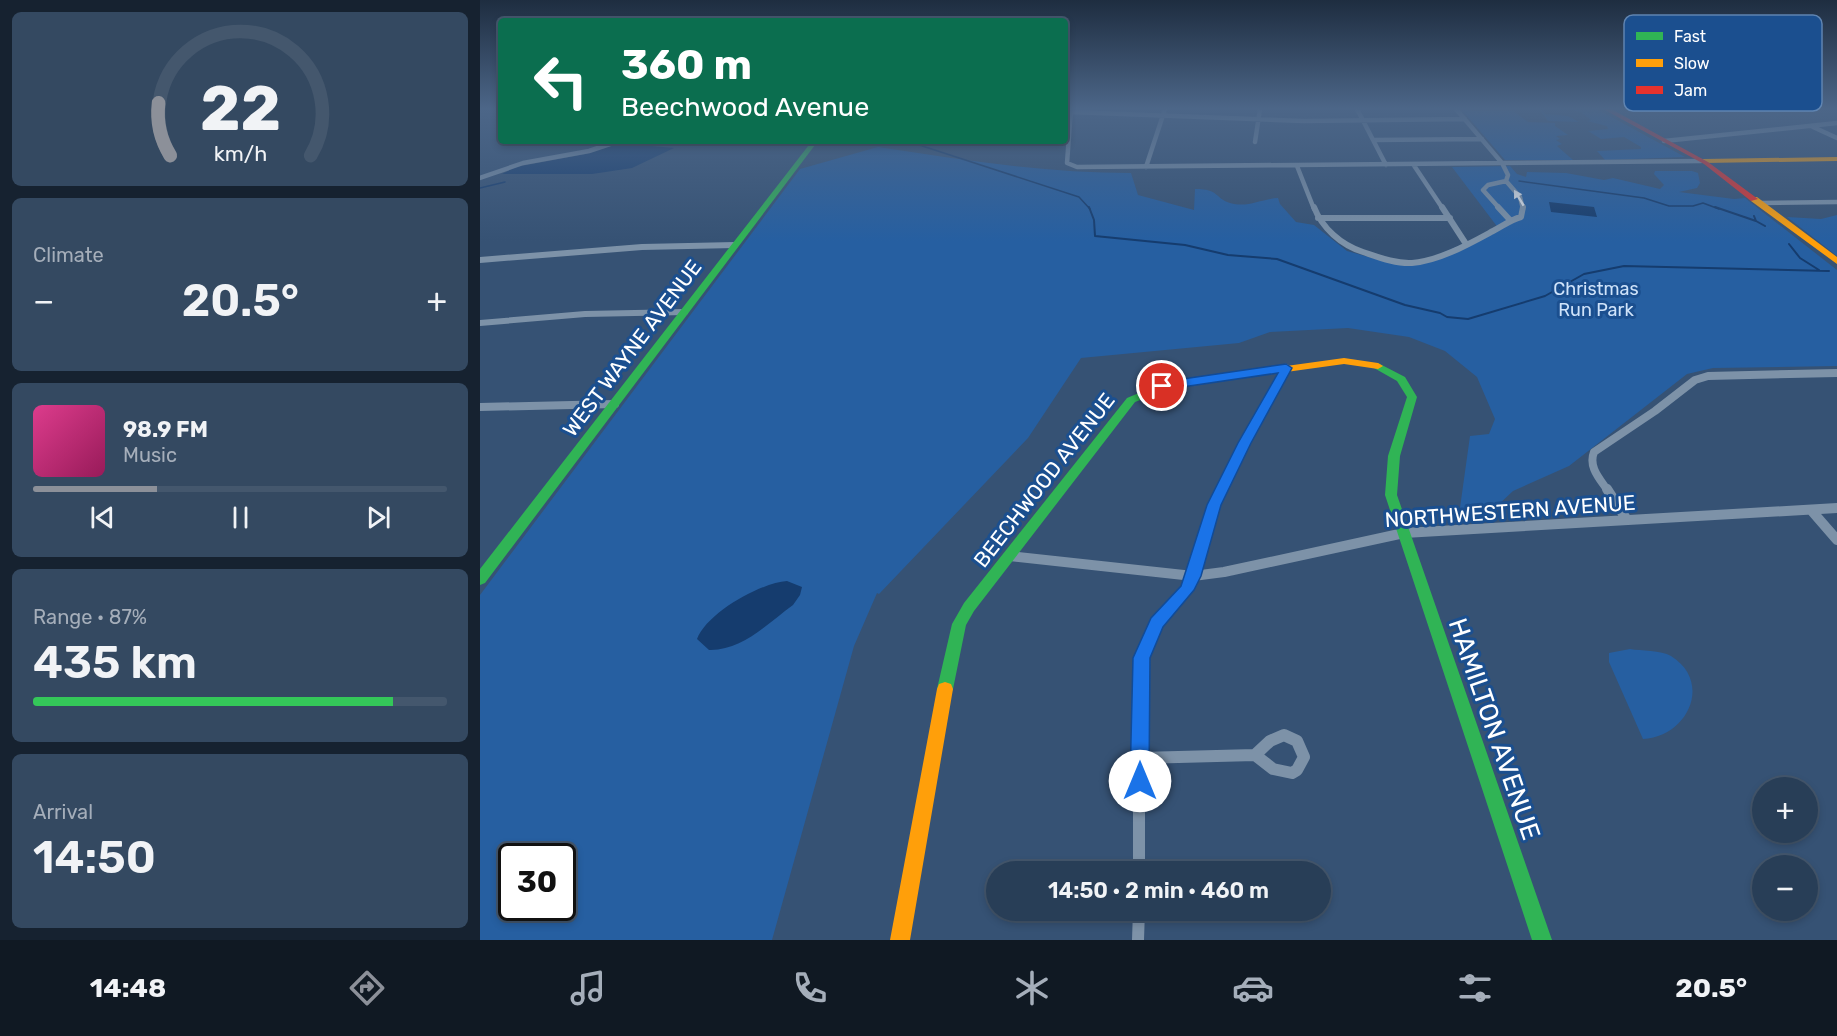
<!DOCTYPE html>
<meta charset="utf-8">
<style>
:root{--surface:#283e57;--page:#344961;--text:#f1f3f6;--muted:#a5aeba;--line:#44576d;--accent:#8c9099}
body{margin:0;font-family:Rubik,sans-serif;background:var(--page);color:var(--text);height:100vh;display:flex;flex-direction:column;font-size:22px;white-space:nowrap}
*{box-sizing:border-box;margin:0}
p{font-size:20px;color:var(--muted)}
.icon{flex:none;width:33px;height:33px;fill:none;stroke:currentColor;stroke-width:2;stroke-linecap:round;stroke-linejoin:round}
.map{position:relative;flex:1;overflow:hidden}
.side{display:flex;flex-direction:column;gap:12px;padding:12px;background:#162230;width:480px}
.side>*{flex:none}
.top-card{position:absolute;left:18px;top:18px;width:570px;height:126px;border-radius:6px;box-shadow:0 3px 9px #0003,0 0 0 2px var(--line);background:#0b6e4f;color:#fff;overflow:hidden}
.controls{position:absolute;left:1272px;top:777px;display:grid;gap:12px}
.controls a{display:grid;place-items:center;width:66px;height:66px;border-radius:50%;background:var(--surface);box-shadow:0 3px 9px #0003,0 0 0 2px var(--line);font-size:30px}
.speed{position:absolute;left:18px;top:843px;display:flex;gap:12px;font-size:30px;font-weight:700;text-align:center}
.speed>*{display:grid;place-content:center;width:78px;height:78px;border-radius:50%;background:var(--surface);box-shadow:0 3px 9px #0003,0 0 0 2px var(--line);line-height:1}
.speed .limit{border:3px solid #111;border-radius:9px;background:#fff;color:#111}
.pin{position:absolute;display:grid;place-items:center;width:51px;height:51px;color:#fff;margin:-26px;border:3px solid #fff;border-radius:50%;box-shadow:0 2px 6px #0007}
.me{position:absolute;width:66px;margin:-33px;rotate:0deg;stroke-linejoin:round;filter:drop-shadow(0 0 4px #0008)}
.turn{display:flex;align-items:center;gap:21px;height:126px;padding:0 24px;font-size:27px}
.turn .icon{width:78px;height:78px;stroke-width:2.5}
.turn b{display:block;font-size:42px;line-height:51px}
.big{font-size:45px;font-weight:600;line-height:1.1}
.side .widget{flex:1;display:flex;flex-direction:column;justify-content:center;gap:9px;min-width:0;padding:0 21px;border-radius:9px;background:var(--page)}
.side .dial{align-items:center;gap:0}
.dial svg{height:156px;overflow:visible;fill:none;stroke:var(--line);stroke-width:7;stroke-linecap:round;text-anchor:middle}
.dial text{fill:var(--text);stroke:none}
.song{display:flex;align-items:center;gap:18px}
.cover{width:72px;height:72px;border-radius:9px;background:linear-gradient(135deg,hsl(330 70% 55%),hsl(330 70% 35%))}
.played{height:6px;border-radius:3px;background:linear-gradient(90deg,var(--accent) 30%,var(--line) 30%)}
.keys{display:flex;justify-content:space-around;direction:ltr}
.heat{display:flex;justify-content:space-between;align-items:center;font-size:33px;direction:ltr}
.charge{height:9px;border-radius:4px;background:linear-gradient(90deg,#34c759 87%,var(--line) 0)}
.trip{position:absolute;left:506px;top:861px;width:345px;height:60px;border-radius:30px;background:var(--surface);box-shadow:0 3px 9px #0003,0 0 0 2px var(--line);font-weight:600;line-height:60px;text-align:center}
.dock{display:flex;height:96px;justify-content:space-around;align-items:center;background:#101923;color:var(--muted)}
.dock .icon{width:42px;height:42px}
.dock .current{color:var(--accent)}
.dock b{font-size:27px;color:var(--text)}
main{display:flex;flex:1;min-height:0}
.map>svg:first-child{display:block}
.green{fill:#265fa1;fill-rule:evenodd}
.water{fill:#153c6e}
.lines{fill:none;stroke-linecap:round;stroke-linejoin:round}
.stream-far1{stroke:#153c6e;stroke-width:1.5}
.stream{stroke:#153c6e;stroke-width:2}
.street-far4{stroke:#7d92a8;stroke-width:4.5}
.street-far3{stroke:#7d92a8;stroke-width:6}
.street-far2{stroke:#7d92a8;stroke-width:8}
.street-far1{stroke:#7d92a8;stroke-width:10}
.street{stroke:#7d92a8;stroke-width:12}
.fast{fill:#30b455;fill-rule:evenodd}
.slow{fill:#ff9f0a;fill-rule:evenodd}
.jam{fill:#e5322d;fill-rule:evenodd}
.oneway{fill:#e5e9ee}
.route{fill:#1a73e8;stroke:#114b97;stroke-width:1.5}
.labels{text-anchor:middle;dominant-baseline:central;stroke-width:6;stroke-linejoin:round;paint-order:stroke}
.far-park-label{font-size:18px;fill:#cfe3fa;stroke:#1b4f8f}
.street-label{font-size:21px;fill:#fff;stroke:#1b4f8f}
.near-street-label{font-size:26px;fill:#fff;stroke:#1b4f8f}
.key{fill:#1b4f8f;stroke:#5f84b1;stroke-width:1.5}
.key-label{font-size:16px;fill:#fff}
</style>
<main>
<section class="side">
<div class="widget dial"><svg viewBox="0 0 100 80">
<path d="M14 69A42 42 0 1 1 86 69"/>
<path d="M14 69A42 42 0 0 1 8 42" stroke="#8c9099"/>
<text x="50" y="56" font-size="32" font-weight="700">22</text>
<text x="50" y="72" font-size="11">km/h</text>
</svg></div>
<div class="widget"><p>Climate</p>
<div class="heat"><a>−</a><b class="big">20.5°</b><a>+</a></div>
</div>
<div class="widget">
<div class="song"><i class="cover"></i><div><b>98.9 FM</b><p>Music</p></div></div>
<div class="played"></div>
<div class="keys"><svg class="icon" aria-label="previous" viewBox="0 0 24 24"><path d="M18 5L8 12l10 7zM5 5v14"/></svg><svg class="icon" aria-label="pause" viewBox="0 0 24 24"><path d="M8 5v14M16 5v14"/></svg><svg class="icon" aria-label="next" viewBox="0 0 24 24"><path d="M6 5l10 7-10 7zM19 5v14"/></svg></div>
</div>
<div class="widget"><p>Range · 87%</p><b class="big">435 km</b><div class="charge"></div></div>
<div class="widget"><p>Arrival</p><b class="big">14:50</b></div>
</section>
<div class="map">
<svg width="1357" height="940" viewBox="0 0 1357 940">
<rect width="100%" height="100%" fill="#365274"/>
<!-- green -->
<path class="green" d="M981,109L992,111H1033L1048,122L1075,123V126L1088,135L1076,136L1080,139L1076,140L1082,144L1077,146L1093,160H1025Z
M1059,109H1117L1205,157L1125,160L1117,151L1161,149V147L1144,137L1121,139L1108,131L1128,129L1127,126L1107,121L1111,120L1101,112L1092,110H1062L1065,114L1088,116L1099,122L1068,121Z
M398,147C482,160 566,173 651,173L658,195L714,210L715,189C740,189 734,198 750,203C768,208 780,199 798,198L800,204L816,222L834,225L867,251L914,264L931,266L1019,229L972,167L1030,166L1037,174L1046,177L1047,172L1086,173L1124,180L1133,178L1180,189L1184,185L1174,174L1175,171H1212L1218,173L1220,183L1217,188L1199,192L1254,199L1265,198L1357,270V366L1233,368L1207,374L1089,466L1033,491L1000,522H978L990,436L1009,434L1015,419L997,377L965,351L929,337L868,328L790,332L759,343L601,358L548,438L399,594L397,593L374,646L292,940H0V595L320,169ZM32,856H82V908H32Z
M1357,215V256L1307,217L1341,219Z
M1150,649C1161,651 1181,650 1191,656C1233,682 1208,737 1163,739L1129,662V653Z"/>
<!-- water -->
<path class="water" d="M139,143L194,148L152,168L112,174H22L36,167L106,154Z
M1069,202L1114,207L1117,217L1071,212Z
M307,581L322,587L320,595L313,605C287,624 262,651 229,650L217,639C227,613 280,583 307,581Z"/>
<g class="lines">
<!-- stream-far1 -->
<path class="stream-far1" d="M427,141L599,197L610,209
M1039,181L1164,198L1189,206H1213L1223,203L1239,209
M0,188L25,182"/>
<!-- stream -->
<path class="stream" d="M609,207L614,220L615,236L705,245L748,255L797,259L925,305L960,313L967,317L988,319L1065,296L1104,274L1144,266L1349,271
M1235,207L1276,221
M1274,216L1276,221L1285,226
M1309,244L1320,258L1339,270"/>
<!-- street-far4 -->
<path class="street-far4" d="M591,109L587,163L597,167L1221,161
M877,109L906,165
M976,109L1022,163L1028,175L1026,181L1040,197L1043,209
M591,112L824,121L985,119
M1333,127L1357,138
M893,140L1002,139
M1184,141L1357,123
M775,142L780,109
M933,164L963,209
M817,166L834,209
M666,167L685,109
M0,178L43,163L109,151L139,141
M1281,203L1357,202
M1020,209L1003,190L1008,185L1026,181"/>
<!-- street-far3 -->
<path class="street-far3" d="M834,207C842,228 861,245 883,252C898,257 916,264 932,263C959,261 989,244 1013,231C1023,226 1030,220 1041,217L1043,207
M962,207L986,244
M1018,207L1030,220
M838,218H970
M0,260L162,247L255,245
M0,323L105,314L205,312"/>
<!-- street-far2 -->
<path class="street-far2" d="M0,407L135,404
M741,491L764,443L806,368
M1128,491C1120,479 1108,467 1114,452L1175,411L1215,380L1228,376L1357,373"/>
<!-- street-far1 -->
<path class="street-far1" d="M1127,489L1147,520
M1331,510L1357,540
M530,556L713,576L744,572L924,533L1357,508
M659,690C659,666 663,639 679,620C690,606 705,594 713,577C724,548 728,517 742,489"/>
<!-- street -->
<path class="street" d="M659,688V872
M804,735L817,741L824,757L817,770L812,773L793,769L775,755L790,741Z
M660,758L775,755
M658,940L659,910"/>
<!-- fast -->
<path class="fast" d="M332,141H338L5,583L0,585V569Z
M898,363L925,377L937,397L920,456L917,495L1072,940H1052L905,495L908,456L927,397L917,381L894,368L893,366Z
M714,379L718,380L719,382L718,384L684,391L655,402L494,611L486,625L473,689L471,694L465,696L459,694L457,689L472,624L484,603L647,398L678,385Z"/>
<!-- slow -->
<path class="slow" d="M1357,157V161L1223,163L1220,161L1223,159Z
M1271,197H1277L1357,257V264L1271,201Z
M864,358L898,363L903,366L898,369L864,364L714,385L709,382L714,379Z
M465,682L471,684L473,689L430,940H410L457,689L459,684Z"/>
<!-- jam -->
<path class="jam" d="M1123,109H1131L1228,162L1278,199L1271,201L1224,164Z"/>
</g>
<!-- one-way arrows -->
<defs><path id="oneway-solid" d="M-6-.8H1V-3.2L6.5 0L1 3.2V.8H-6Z" transform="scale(1.5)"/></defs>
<use class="oneway" href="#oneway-solid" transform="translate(1039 198) rotate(-121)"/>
<!-- sky -->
<linearGradient id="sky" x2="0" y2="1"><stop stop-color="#1e2d40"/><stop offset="0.45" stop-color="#4c6688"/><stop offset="1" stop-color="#4c6688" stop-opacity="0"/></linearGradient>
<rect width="1357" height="241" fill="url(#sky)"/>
<!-- route -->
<path class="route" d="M806,364L812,368L771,443L741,505L721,576L714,590L683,627L670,658L669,781L667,788L660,791L653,788L650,781L653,658L671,618L701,586L727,505L758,443L798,373L682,390L676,386L682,382Z"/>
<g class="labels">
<!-- far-park labels -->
<g class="far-park-label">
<text x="1116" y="289">Christmas<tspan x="1116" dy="21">Run Park</tspan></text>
</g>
<!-- street labels -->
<g class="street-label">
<text transform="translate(152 348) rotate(-53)">WEST WAYNE AVENUE</text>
<text transform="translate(564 480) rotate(-52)">BEECHWOOD AVENUE</text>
<text transform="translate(1030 511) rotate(-4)">NORTHWESTERN AVENUE</text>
</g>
<!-- near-street labels -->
<g class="near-street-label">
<text transform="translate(1014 729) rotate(71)">HAMILTON AVENUE</text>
</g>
</g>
<!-- legend -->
<rect x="1144" y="15" width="198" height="96" rx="9" class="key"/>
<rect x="1156" y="32" width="27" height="8" fill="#30b455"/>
<rect x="1156" y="59" width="27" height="8" fill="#ff9f0a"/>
<rect x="1156" y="86" width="27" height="8" fill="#e5322d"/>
<g class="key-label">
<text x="1194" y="42">Fast</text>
<text x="1194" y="69">Slow</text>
<text x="1194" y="96">Jam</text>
</g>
</svg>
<div class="controls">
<a>+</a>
<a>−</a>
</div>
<div class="speed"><div class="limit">30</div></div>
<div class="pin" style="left:682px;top:386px;background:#d93025"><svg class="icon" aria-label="arrive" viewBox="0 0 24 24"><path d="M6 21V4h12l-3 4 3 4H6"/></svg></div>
<svg class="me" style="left:660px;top:781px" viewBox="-20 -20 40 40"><circle r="19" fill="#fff"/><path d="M0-13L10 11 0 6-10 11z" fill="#1a73e8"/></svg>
<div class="trip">14:50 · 2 min · 460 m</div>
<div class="top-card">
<div class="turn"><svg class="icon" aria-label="left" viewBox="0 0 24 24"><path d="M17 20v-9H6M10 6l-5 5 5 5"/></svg><div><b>360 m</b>Beechwood Avenue</div></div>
</div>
</div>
</main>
<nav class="dock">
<b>14:48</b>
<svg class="icon current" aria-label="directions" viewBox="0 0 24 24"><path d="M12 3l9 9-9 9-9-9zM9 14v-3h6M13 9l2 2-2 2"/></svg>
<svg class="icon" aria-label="music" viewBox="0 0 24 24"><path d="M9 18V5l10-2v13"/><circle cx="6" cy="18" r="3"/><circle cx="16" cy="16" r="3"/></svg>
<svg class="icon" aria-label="phone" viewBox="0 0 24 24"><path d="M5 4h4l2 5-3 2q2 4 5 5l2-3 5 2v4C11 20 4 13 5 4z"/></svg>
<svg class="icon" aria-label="climate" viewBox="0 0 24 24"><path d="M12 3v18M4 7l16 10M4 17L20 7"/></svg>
<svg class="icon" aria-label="car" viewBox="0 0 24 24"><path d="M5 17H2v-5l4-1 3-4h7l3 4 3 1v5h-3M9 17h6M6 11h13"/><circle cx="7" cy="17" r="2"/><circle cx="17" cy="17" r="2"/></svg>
<svg class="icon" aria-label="filters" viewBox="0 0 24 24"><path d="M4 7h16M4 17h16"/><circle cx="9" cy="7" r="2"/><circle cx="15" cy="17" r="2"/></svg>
<b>20.5°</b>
</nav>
